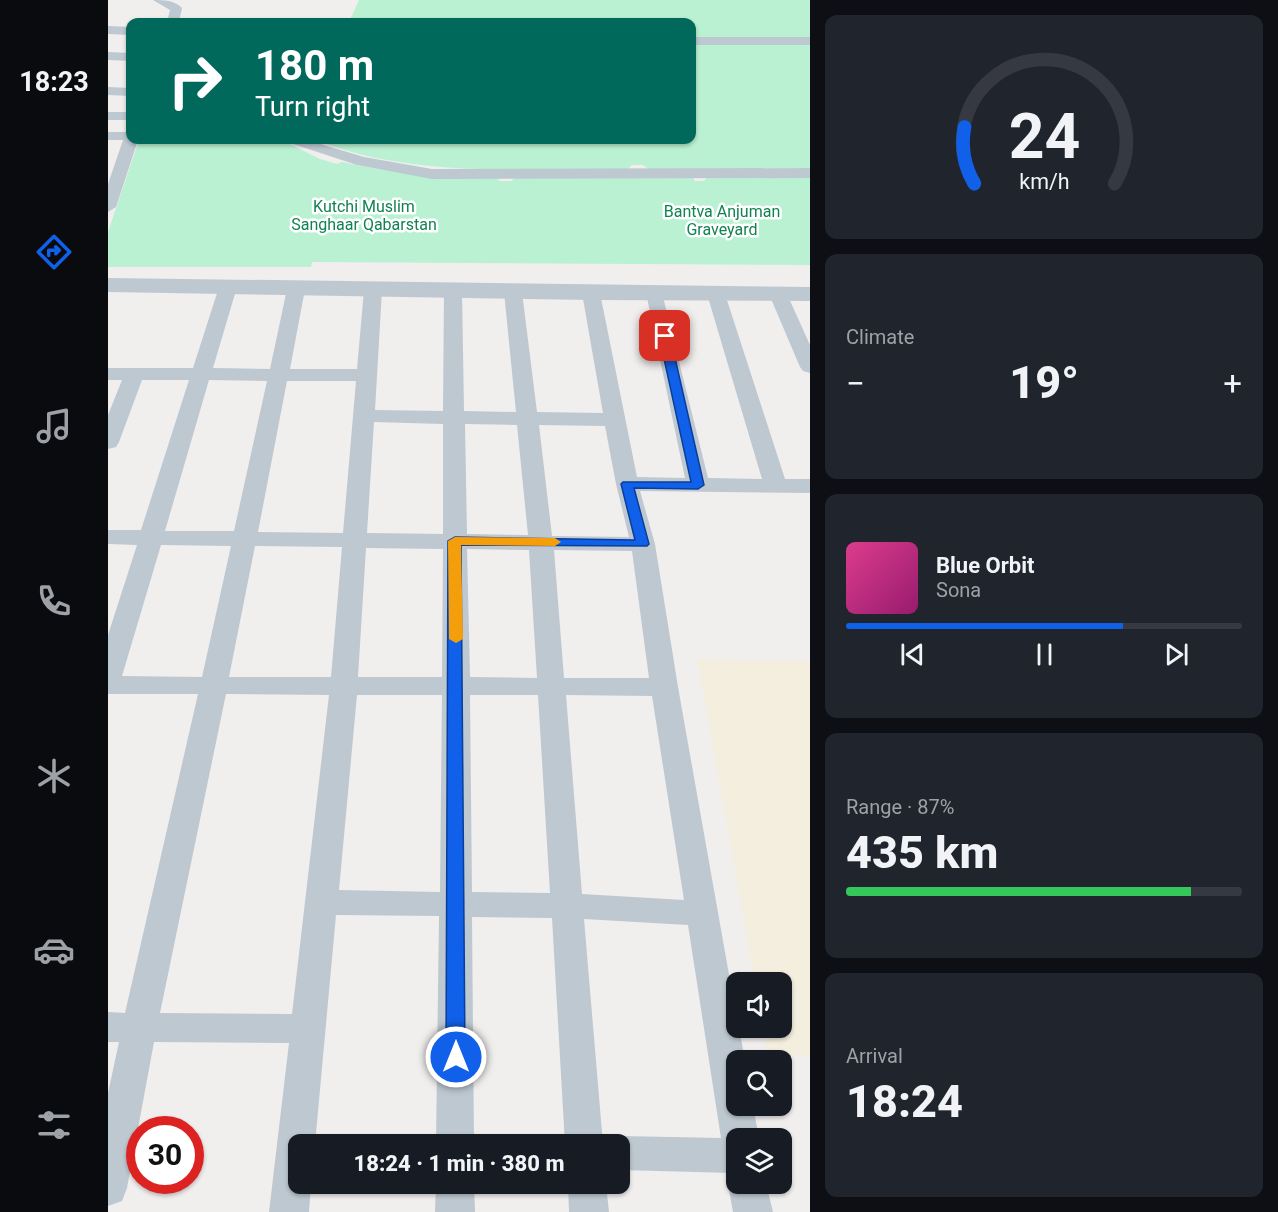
<!DOCTYPE html>
<meta charset="utf-8">
<style>
:root{--surface:#171b24;--page:#20242c;--text:#f1f3f6;--muted:#9ea1a6;--line:#363941;--accent:#1060ea}
body{margin:0;font-family:Roboto,sans-serif;background:var(--page);color:var(--text);height:100vh;display:flex;flex-direction:column;font-size:22px;white-space:nowrap}
*{box-sizing:border-box;margin:0}
p{font-size:20px;color:var(--muted)}
.icon{flex:none;width:33px;height:33px;fill:none;stroke:currentColor;stroke-width:2;stroke-linecap:round;stroke-linejoin:round}
.map{position:relative;flex:1;overflow:hidden}
.side{display:flex;flex-direction:column;gap:15px;padding:15px;background:#0d0f14;width:468px}
.side>*{flex:none}
.hud{position:absolute;left:18px;top:18px;width:570px;height:126px;border-radius:12px;box-shadow:0 2px 4px #0004;background:#00695c;color:#fff;overflow:hidden}
.tools{position:absolute;left:618px;top:972px;display:grid;gap:12px}
.tools a{display:grid;place-items:center;width:66px;height:66px;border-radius:12px;background:var(--surface);box-shadow:0 2px 4px #0004;font-size:30px}
.speed{position:absolute;left:18px;top:1116px;display:flex;gap:12px;font-size:30px;font-weight:700;text-align:center}
.speed>*{display:grid;place-content:center;width:78px;height:78px;border-radius:50%;background:var(--surface);box-shadow:0 2px 4px #0004;line-height:1}
.speed .limit{border:9px solid #d22;background:#fff;color:#111}
.pin{position:absolute;display:grid;place-items:center;width:51px;height:51px;color:#fff;margin:-26px;border-radius:12px;box-shadow:0 3px 9px #0006}
.me{position:absolute;width:66px;margin:-33px;rotate:0deg;stroke-linejoin:round;filter:drop-shadow(0 0 4px #0008)}
.turn{display:flex;align-items:center;gap:21px;height:126px;padding:0 30px;font-size:27px}
.turn .icon{width:78px;height:78px;stroke-width:2.5}
.turn b{display:block;font-size:42px;line-height:51px}
.big{font-size:45px;font-weight:800;line-height:1.1}
.side .card{flex:1;display:flex;flex-direction:column;justify-content:center;gap:9px;min-width:0;padding:0 21px;border-radius:12px;background:var(--page)}
.side .dial{align-items:center;gap:0}
.dial svg{height:156px;overflow:visible;fill:none;stroke:var(--line);stroke-width:7;stroke-linecap:round;text-anchor:middle}
.dial text{fill:var(--text);stroke:none}
.song{display:flex;align-items:center;gap:18px}
.cover{width:72px;height:72px;border-radius:9px;background:linear-gradient(135deg,hsl(330 70% 55%),hsl(320 70% 35%))}
.played{height:6px;border-radius:3px;background:linear-gradient(90deg,var(--accent) 70%,var(--line) 70%)}
.keys{display:flex;justify-content:space-around;direction:ltr}
.heat{display:flex;justify-content:space-between;align-items:center;font-size:33px;direction:ltr}
.charge{height:9px;border-radius:4px;background:linear-gradient(90deg,#34c759 87%,var(--line) 0)}
.trip{position:absolute;left:180px;top:1134px;width:342px;height:60px;border-radius:12px;background:var(--surface);box-shadow:0 2px 4px #0004;font-weight:800;line-height:60px;text-align:center}
main{display:flex;flex:1;min-height:0}
.tab-bar{display:flex;flex-direction:column;width:108px;justify-content:space-around;align-items:center;background:#090b0e;color:var(--muted)}
.tab-bar .icon{width:42px;height:42px}
.tab-bar .selected{color:var(--accent)}
.tab-bar b{font-size:27px;color:var(--text)}
.map>svg:first-child{display:block}
.green{fill:#baf1d3}
.sand{fill:#f3eede}
.lines{fill:none;stroke-linecap:round;stroke-linejoin:round}
.minor{fill:#bec8d1;fill-rule:evenodd}
.tertiary{fill:#bec8d1;fill-rule:evenodd}
.route{fill:#1060ea;stroke:#0a3e98;stroke-width:1.5}
.slow{fill:#f59e0b}
.labels{text-anchor:middle;dominant-baseline:central;stroke-width:5;stroke-linejoin:round;paint-order:stroke}
.far-park-label{font-size:16px;fill:#128252;stroke:#fff}
</style>
<main>
<nav class="tab-bar">
<b>18:23</b>
<svg class="icon selected" aria-label="directions" viewBox="0 0 24 24"><path d="M12 3l9 9-9 9-9-9zM9 14v-3h6M13 9l2 2-2 2"/></svg>
<svg class="icon" aria-label="music" viewBox="0 0 24 24"><path d="M9 18V5l10-2v13"/><circle cx="6" cy="18" r="3"/><circle cx="16" cy="16" r="3"/></svg>
<svg class="icon" aria-label="phone" viewBox="0 0 24 24"><path d="M5 4h4l2 5-3 2q2 4 5 5l2-3 5 2v4C11 20 4 13 5 4z"/></svg>
<svg class="icon" aria-label="climate" viewBox="0 0 24 24"><path d="M12 3v18M4 7l16 10M4 17L20 7"/></svg>
<svg class="icon" aria-label="car" viewBox="0 0 24 24"><path d="M5 17H2v-5l4-1 3-4h7l3 4 3 1v5h-3M9 17h6M6 11h13"/><circle cx="7" cy="17" r="2"/><circle cx="17" cy="17" r="2"/></svg>
<svg class="icon" aria-label="filters" viewBox="0 0 24 24"><path d="M4 7h16M4 17h16"/><circle cx="9" cy="7" r="2"/><circle cx="15" cy="17" r="2"/></svg>
</nav>
<div class="map">
<svg width="702" height="1212" viewBox="0 0 702 1212">
<rect width="100%" height="100%" fill="#f1eeee"/>
<!-- green -->
<path class="green" d="M251,0H702V37L584,38V22H241Z
M702,43V168L540,169L535,165H524L520,169C416,168 306,179 208,140H231L236,142L244,140H584V44Z
M31,140H174L212,159L229,164L234,162C286,174 336,177 388,177L392,181H403L408,177L585,178L587,181H596L599,177H702V265L204,262L203,267H0V232Z"/>
<!-- sand -->
<path class="sand" d="M589,659L702,661V1056L660,1055L655,1028H674V982H647Z"/>
<g class="lines">
<!-- minor -->
<path class="minor" d="M45,0C56,0 66,0 74,8L71,22H59L62,10Z
M0,26L22,27V35L0,34Z
M584,37H702V45H584Z
M0,52L22,53V61L0,60Z
M0,87L22,88V96L0,95Z
M0,112H22V120H0Z
M0,132H22V140H30L8,207L0,212V184L15,140H0Z
M180,140H199L256,157L324,169L702,168V178L324,179L249,165L182,143Z
M120,282L126,283L129,287L105,368L162,369L179,289L182,285H194L197,289L182,369H249L256,290L259,286H271L274,290L267,410L335,411L336,291L339,287H351L354,291L356,411L408,412L396,292L399,288H411L414,292L429,412L495,413L474,293L477,289H489L492,293L529,477L577,478L538,293L541,289H553L600,478L654,479L599,294L602,290H614L617,294L677,479H702V493L532,491L547,544L570,687L628,1014V1028H631L637,1060H628V1106H645L651,1138H628V1184H658L665,1212H625L620,1184L625,1173L512,1170V1144H497L499,1141L512,1136L613,1138L580,925L476,919L495,1144H457L444,918L364,917L366,1144H328L331,916L228,915L207,1144H190V1184H203L201,1212H161L181,1043L46,1042L19,1188L14,1201L0,1206V1093L11,1042H0V1012L17,1013L90,694H0V635L29,545L0,544V530H33L81,380H34L11,442L8,447L0,449V415L14,380H0V368H85L111,287L114,283ZM101,380L159,381L126,531H57ZM179,381H248L235,533L150,532ZM266,422L335,424V534L259,533ZM357,424L409,425L420,535L359,534ZM431,425L497,426L508,484L521,537L444,536ZM53,545L123,546L94,677L14,676ZM147,546L234,547L223,677H121ZM258,548L335,549L334,677H250ZM359,549L421,550L429,678L362,677ZM446,550L524,551L541,678H456ZM118,694L221,695L184,1014L52,1013ZM249,695H334L332,892L231,890ZM362,695H430L442,893L364,892ZM458,695L544,696L576,900L474,894Z
M670,289L676,290L679,294L702,345V373L695,371L692,367L661,294L664,290Z
M328,1184H366L367,1212H327Z
M460,1184H498L501,1212H461Z"/>
<!-- tertiary -->
<path class="tertiary" d="M0,278L702,287V301L483,300L0,292Z"/>
</g>
<!-- route -->
<path class="route" d="M557,333L562,336L596,485L590,489L526,488L541,544L539,546L353,545L357,1057L354,1063L348,1065L341,1063L338,1057L340,541L347,537L527,540L513,484L515,482H583L551,336Z"/>
<!-- slow -->
<path class="slow" d="M347,537L447,538L453,542L447,546L353,545L355,639L348,643L341,639L340,541Z"/>
<g class="labels">
<!-- far-park labels -->
<g class="far-park-label">
<text x="256" y="206">Kutchi Muslim<tspan x="256" dy="18">Sanghaar Qabarstan</tspan></text>
<text x="614" y="211">Bantva Anjuman<tspan x="614" dy="18">Graveyard</tspan></text>
</g>
</g>
</svg>
<div class="tools">
<a><svg class="icon" aria-label="sound" viewBox="0 0 24 24"><path d="M4 9h4l5-4v14l-5-4H4zM17 9q2 3 0 6"/></svg></a>
<a><svg class="icon" aria-label="search" viewBox="0 0 24 24"><circle cx="10" cy="10" r="6"/><path d="M15 15l6 6"/></svg></a>
<a><svg class="icon" aria-label="layers" viewBox="0 0 24 24"><path d="M12 4l9 5-9 5-9-5zM3 14l9 5 9-5"/></svg></a>
</div>
<div class="speed"><div class="limit">30</div></div>
<div class="pin" style="left:557px;top:336px;background:#d93025"><svg class="icon" aria-label="arrive" viewBox="0 0 24 24"><path d="M6 21V4h12l-3 4 3 4H6"/></svg></div>
<svg class="me" style="left:348px;top:1057px" viewBox="-20 -20 40 40"><circle r="17" fill="#1060ea" stroke="#fff" stroke-width="3"/><path d="M0-11L8 9 0 5-8 9z" fill="#fff"/></svg>
<div class="trip">18:24 · 1 min · 380 m</div>
<div class="hud">
<div class="turn"><svg class="icon" aria-label="right" viewBox="0 0 24 24"><path d="M7 20v-9h11M14 6l5 5-5 5"/></svg><div><b>180 m</b>Turn right</div></div>
</div>
</div>
<section class="side">
<div class="card dial"><svg viewBox="0 0 100 80">
<path d="M14 69A42 42 0 1 1 86 69"/>
<path d="M14 69A42 42 0 0 1 9 40" stroke="#1060ea"/>
<text x="50" y="56" font-size="32" font-weight="700">24</text>
<text x="50" y="72" font-size="11">km/h</text>
</svg></div>
<div class="card"><p>Climate</p>
<div class="heat"><a>−</a><b class="big">19°</b><a>+</a></div>
</div>
<div class="card">
<div class="song"><i class="cover"></i><div><b>Blue Orbit</b><p>Sona</p></div></div>
<div class="played"></div>
<div class="keys"><svg class="icon" aria-label="previous" viewBox="0 0 24 24"><path d="M18 5L8 12l10 7zM5 5v14"/></svg><svg class="icon" aria-label="pause" viewBox="0 0 24 24"><path d="M8 5v14M16 5v14"/></svg><svg class="icon" aria-label="next" viewBox="0 0 24 24"><path d="M6 5l10 7-10 7zM19 5v14"/></svg></div>
</div>
<div class="card"><p>Range · 87%</p><b class="big">435 km</b><div class="charge"></div></div>
<div class="card"><p>Arrival</p><b class="big">18:24</b></div>
</section>
</main>
